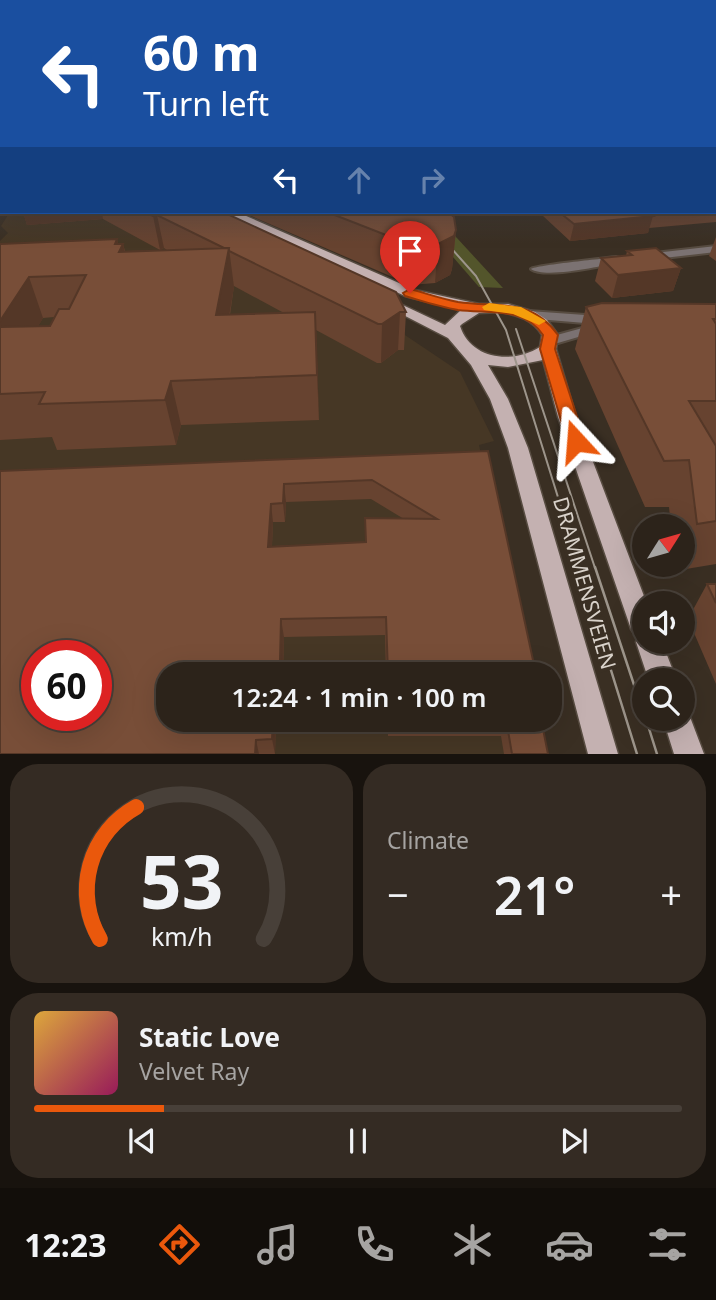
<!DOCTYPE html>
<meta charset="utf-8">
<style>
:root{--surface:#2c231a;--page:#342b23;--text:#f1f3f6;--muted:#a6a4a2;--line:#484039;--accent:#ea580c}
body{margin:0;font-family:"Noto Sans",sans-serif;background:var(--page);color:var(--text);height:100vh;display:flex;flex-direction:column;font-size:26px;white-space:nowrap}
*{box-sizing:border-box;margin:0}
p{font-size:23px;color:var(--muted)}
.icon{flex:none;width:38px;height:38px;fill:none;stroke:currentColor;stroke-width:2;stroke-linecap:round;stroke-linejoin:round}
.map{position:relative;height:754px;overflow:hidden}
.side{display:flex;flex-direction:column;gap:10px;padding:10px;background:#18130e;flex:1}
.side>*{flex:none}
.top-card{position:absolute;left:0px;top:0px;width:718px;height:214px;box-shadow:0 7px 28px #0002,0 0 0 2px var(--line);background:#1a4fa0;color:#fff;overflow:hidden}
.needle{width:46px;rotate:53deg}
.buttons{position:absolute;left:632px;top:514px;display:grid;gap:14px}
.buttons a{display:grid;place-items:center;width:63px;height:63px;border-radius:50%;background:var(--surface);box-shadow:0 7px 28px #0002,0 0 0 2px var(--line);font-size:35px}
.speed{position:absolute;left:21px;top:640px;display:flex;gap:14px;font-size:35px;font-weight:700;text-align:center}
.speed>*{display:grid;place-content:center;width:91px;height:91px;border-radius:50%;background:var(--surface);box-shadow:0 7px 28px #0002,0 0 0 2px var(--line);line-height:1}
.speed .limit{border:10px solid #d22;background:#fff;color:#111}
.pin{position:absolute;display:grid;place-items:center;width:60px;height:60px;color:#fff;margin:-72px -30px;border-radius:50% 50% 50% 0;rotate:-45deg;box-shadow:0 0 7px #0007}
.pin .icon{rotate:45deg}
.me{position:absolute;width:77px;margin:-38px;rotate:341deg;stroke-linejoin:round;filter:drop-shadow(0 0 5px #0008)}
.turn{display:flex;align-items:center;gap:24px;height:147px;padding:0 28px;font-size:32px}
.turn .icon{width:91px;height:91px;stroke-width:2.5}
.turn b{display:block;font-size:49px;line-height:60px}
.lanes{display:flex;align-items:center;height:66px;padding:0 28px;background:#0003;justify-content:center;gap:35px;direction:ltr}
.lanes .off{opacity:.35}
.big{font-size:52px;font-weight:600;line-height:1.1}
.side .widget{flex:1;display:flex;flex-direction:column;justify-content:center;gap:10px;min-width:0;padding:0 24px;border-radius:28px;background:var(--page)}
.side .dial{align-items:center;gap:0}
.dial svg{height:182px;overflow:visible;fill:none;stroke:var(--line);stroke-width:7;stroke-linecap:round;text-anchor:middle}
.dial text{fill:var(--text);stroke:none}
.song{display:flex;align-items:center;gap:21px}
.cover{width:84px;height:84px;border-radius:10px;background:linear-gradient(135deg,hsl(40 70% 55%),hsl(330 70% 35%))}
.played{height:7px;border-radius:4px;background:linear-gradient(90deg,var(--accent) 20%,var(--line) 20%)}
.keys{display:flex;justify-content:space-around;direction:ltr}
.heat{display:flex;justify-content:space-between;align-items:center;font-size:38px;direction:ltr}
.side .tiles{flex:1;display:grid;gap:10px;grid-template-columns:1fr 1fr}
.widget:last-child{grid-column:span 2}
.trip{position:absolute;left:156px;top:662px;width:406px;height:70px;border-radius:28px;background:var(--surface);box-shadow:0 7px 28px #0002,0 0 0 2px var(--line);font-weight:600;line-height:70px;text-align:center}
.menu{display:flex;height:112px;justify-content:space-around;align-items:center;background:#120e0a;color:var(--muted)}
.menu .icon{width:49px;height:49px}
.menu .current{color:var(--accent)}
.menu b{font-size:32px;color:var(--text)}
.map>svg:first-child{display:block}
.built{fill:#463725;fill-rule:evenodd}
.green{fill:#53552b}
.lines{fill:none;stroke-linecap:round;stroke-linejoin:round}
.street-casing{stroke:#574c41;stroke-width:4}
.primary-casing{stroke:#574c41;stroke-width:3}
.street{fill:#7b7272;fill-rule:evenodd}
.primary{fill:#c4b1b1;fill-rule:evenodd}
.tram-far1{stroke:#9d958b;stroke-width:2}
.tram{stroke:#9d958b;stroke-width:2.5}
.rail{stroke:#9d958b;stroke-width:3.5;stroke-dasharray:9 4.5;stroke-linecap:butt}
.wall{fill:#674330;fill-rule:evenodd}
.shaded-wall{fill:#543727}
.building{fill:#784e38;stroke:#543727;stroke-width:2;fill-rule:evenodd}
.route{fill:#ea580c;stroke:#983908;stroke-width:2}
.slow{fill:#f59e0b}
.labels{text-anchor:middle;dominant-baseline:central;stroke-width:7;stroke-linejoin:round;paint-order:stroke}
.near-street-label{font-size:21px;fill:#d9d2ca;stroke:#3a2f23}
</style>
<div class="map">
<svg width="716" height="754" viewBox="0 0 716 754">
<rect width="100%" height="100%" fill="#3a2f23"/>
<!-- built -->
<path class="built" d="M10,212H169L390,325L460,372L494,441L479,445L528,674H168V719H538L546,754H0V241L8,233L1,226ZM37,656H96V716H37Z"/>
<!-- green -->
<path class="green" d="M414,212H433L503,288L479,287Z"/>
<g class="lines">
<defs>
<path id="street" d="M716,246V252L646,260L641,257L646,254Z
M616,257L620,258V262C602,266 545,279 531,269C537,265 602,259 616,257Z
M529,311L599,316L605,320L600,324L604,327L602,330L551,345L544,341L546,338L597,324L525,318L523,315L525,312Z"/>
<path id="primary" d="M222,212H237L415,290L479,304H508L535,312L547,320L558,335L556,349L576,417L647,604H644V642H662L677,681H649L636,642L637,638L631,629L558,417L543,360L508,367L488,365L508,399L528,448L618,754H588L508,448L490,399L471,365L448,338L380,303L382,300H392L445,325L461,310L405,296ZM501,312C518,315 533,320 542,335L540,347C513,364 471,360 460,326L462,324L479,313Z
M682,707L687,709L704,754H674L663,719H682Z"/>
</defs>
<!-- street casing -->
<use href="#street" class="street-casing"/>
<!-- primary casing -->
<use href="#primary" class="primary-casing"/>
<!-- street -->
<use href="#street" class="street"/>
<!-- primary -->
<use href="#primary" class="primary"/>
<!-- tram-far1 -->
<path class="tram-far1" d="M419,212L476,276L506,330L580,568
M516,329L595,568"/>
<!-- tram -->
<path class="tram" d="M579,567L637,754
M595,567L644,715
M646,719L657,754"/>
<!-- rail -->
<path class="rail" d="M0,164L2,162
M0,178L2,175
M0,209L2,207"/>
</g>
<!-- wall -->
<path class="wall" d="M716,202V222L649,228L648,233L570,241L542,215V212H716Z
M23,212H223L406,312L404,350H398L381,363H377L316,330L319,420L181,425L176,445L57,450L52,437L0,440V244L117,239L118,244H123L125,251L167,250L164,248L160,250L103,219L27,225ZM234,286L284,313L230,315ZM54,317L50,326H38L43,318Z
M242,212H448L456,230L452,269L450,275L435,283L411,285Z
M716,237V261L709,256Z
M627,251L681,268L673,291L612,298L595,281L601,258L626,256Z
M716,304V564L674,571V565H682V527H671L669,507H645L575,349L586,307Z
M488,451L536,674H386L385,635L284,637L283,674H168V719H276L275,754H0V471ZM371,499L404,519L365,543L272,546L273,522H285L286,502Z
M707,584H716V684L688,619Z
M388,719H546L543,728L548,754H504L501,736H388Z"/>
<!-- shaded-wall -->
<path class="shaded-wall" d="M23,212H102L103,219L27,225Z
M157,215L164,248L160,250L153,216Z
M653,216L648,233L570,241L574,224Z
M456,230L452,269L450,275L435,283L438,244Z
M117,239L120,250L123,244L132,283L115,244Z
M229,248L234,287L222,358L216,315Z
M681,268L673,291L612,298L618,275Z
M29,277L43,318L13,370L0,338V321Z
M315,312L317,354L319,420L317,375Z
M400,312L398,350L381,363L382,324Z
M171,381L181,425L176,445L165,400Z
M284,484L286,502L285,522L283,503Z
M271,504L273,522L271,565L268,547Z
M281,619L284,637L283,674H282L280,662Z
M273,719H276L275,754L272,739Z
M256,740L259,754H255Z"/>
<!-- building -->
<path class="building" d="M144,212H223L396,292L406,312H400L382,324H378L229,251V248H224L157,215L153,216Z
M327,212H448L454,217L456,230L454,236L438,244L414,246Z
M559,212H604L614,214L612,212H657L648,213L653,216L574,224Z
M117,239L115,244H123L119,252L229,248L216,315L315,312L317,375L171,381L165,400L39,404L45,392L0,394V327L50,326L59,309H69L86,275L29,277L0,321V244Z
M656,248L681,268L618,275L601,258L632,255L627,251Z
M602,303L716,304V319H713L716,324V401H689L716,446V521L697,524L689,460L664,461L586,307Z
M488,451L536,674H388L386,617L281,619L280,662L275,663V674H168V719H273L272,739L256,740L255,754H0V471ZM372,480L437,519L365,518L366,542L268,547L271,504L283,503L284,484ZM37,656H96V716H37Z
M707,584H716V603Z
M506,719H541L548,754H512Z"/>
<!-- sky -->
<linearGradient id="sky" x2="0" y2="1"><stop stop-color="#201a13"/><stop offset="0.56" stop-color="#4f4d50"/><stop offset="1" stop-color="#4f4d50" stop-opacity="0"/></linearGradient>
<rect width="716" height="243" fill="url(#sky)"/>
<!-- route -->
<path class="route" d="M410,289C425,293 442,299 458,302C497,308 531,297 558,335L555,349L585,441L582,445H569L567,441L540,349L543,335C524,306 487,314 458,310C440,307 422,301 405,296L403,293Z"/>
<!-- slow -->
<path class="slow" d="M489,303L521,307L546,321L539,325L513,314L484,310L482,307Z"/>
<g class="labels">
<!-- near-street labels -->
<g class="near-street-label">
<text transform="translate(585 583) rotate(74)">DRAMMENSVEIEN</text>
</g>
</g>
</svg>
<div class="buttons">
<a><svg class="needle" viewBox="-14 -14 28 28"><path d="M0-13l5 13h-10z" fill="#e53935"/><path d="M0 13l5-13h-10z" fill="#a6a4a2"/></svg></a>
<a><svg class="icon" aria-label="sound" viewBox="0 0 24 24"><path d="M4 9h4l5-4v14l-5-4H4zM17 9q2 3 0 6"/></svg></a>
<a><svg class="icon" aria-label="search" viewBox="0 0 24 24"><circle cx="10" cy="10" r="6"/><path d="M15 15l6 6"/></svg></a>
</div>
<div class="speed"><div class="limit">60</div></div>
<div class="pin" style="left:410px;top:293px;background:#d93025"><svg class="icon" aria-label="arrive" viewBox="0 0 24 24"><path d="M6 21V4h12l-3 4 3 4H6"/></svg></div>
<svg class="me" style="left:576px;top:441px" viewBox="-20 -20 40 40"><path d="M0-17L14 15 0 8-14 15z" fill="#ea580c" stroke="#fff" stroke-width="4"/></svg>
<div class="trip">12:24 · 1 min · 100 m</div>
<div class="top-card">
<div class="turn"><svg class="icon" aria-label="left" viewBox="0 0 24 24"><path d="M17 20v-9H6M10 6l-5 5 5 5"/></svg><div><b>60 m</b>Turn left</div></div>
<div class="lanes"><svg class="icon" aria-label="left" viewBox="0 0 24 24"><path d="M17 20v-9H6M10 6l-5 5 5 5"/></svg><svg class="icon off" aria-label="ahead" viewBox="0 0 24 24"><path d="M12 20V5M6 11l6-6 6 6"/></svg><svg class="icon off" aria-label="right" viewBox="0 0 24 24"><path d="M7 20v-9h11M14 6l5 5-5 5"/></svg></div>
</div>
</div>
<section class="side">
<div class="tiles">
<div class="widget dial"><svg viewBox="0 0 100 80">
<path d="M14 69A42 42 0 1 1 86 69"/>
<path d="M14 69A42 42 0 0 1 30 11" stroke="#ea580c"/>
<text x="50" y="56" font-size="32" font-weight="700">53</text>
<text x="50" y="72" font-size="11">km/h</text>
</svg></div>
<div class="widget"><p>Climate</p>
<div class="heat"><a>−</a><b class="big">21°</b><a>+</a></div>
</div>
<div class="widget">
<div class="song"><i class="cover"></i><div><b>Static Love</b><p>Velvet Ray</p></div></div>
<div class="played"></div>
<div class="keys"><svg class="icon" aria-label="previous" viewBox="0 0 24 24"><path d="M18 5L8 12l10 7zM5 5v14"/></svg><svg class="icon" aria-label="pause" viewBox="0 0 24 24"><path d="M8 5v14M16 5v14"/></svg><svg class="icon" aria-label="next" viewBox="0 0 24 24"><path d="M6 5l10 7-10 7zM19 5v14"/></svg></div>
</div>
</div>
</section>
<nav class="menu">
<b>12:23</b>
<svg class="icon current" aria-label="directions" viewBox="0 0 24 24"><path d="M12 3l9 9-9 9-9-9zM9 14v-3h6M13 9l2 2-2 2"/></svg>
<svg class="icon" aria-label="music" viewBox="0 0 24 24"><path d="M9 18V5l10-2v13"/><circle cx="6" cy="18" r="3"/><circle cx="16" cy="16" r="3"/></svg>
<svg class="icon" aria-label="phone" viewBox="0 0 24 24"><path d="M5 4h4l2 5-3 2q2 4 5 5l2-3 5 2v4C11 20 4 13 5 4z"/></svg>
<svg class="icon" aria-label="climate" viewBox="0 0 24 24"><path d="M12 3v18M4 7l16 10M4 17L20 7"/></svg>
<svg class="icon" aria-label="car" viewBox="0 0 24 24"><path d="M5 17H2v-5l4-1 3-4h7l3 4 3 1v5h-3M9 17h6M6 11h13"/><circle cx="7" cy="17" r="2"/><circle cx="17" cy="17" r="2"/></svg>
<svg class="icon" aria-label="filters" viewBox="0 0 24 24"><path d="M4 7h16M4 17h16"/><circle cx="9" cy="7" r="2"/><circle cx="15" cy="17" r="2"/></svg>
</nav>
